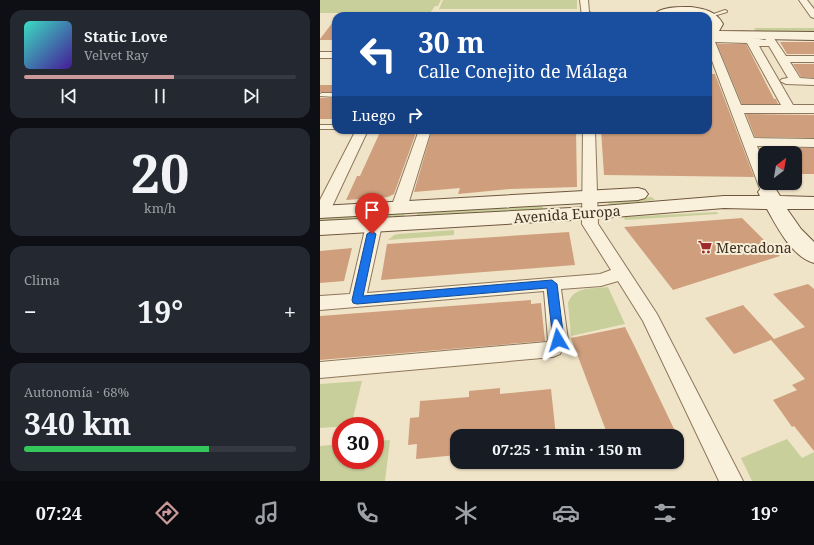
<!DOCTYPE html>
<html lang="es">
<meta charset="utf-8">
<style>
:root{--surface:#171b24;--page:#242831;--text:#f1f3f6;--muted:#9ea1a6;--line:#363941;--accent:#cc999b}
body{margin:0;font-family:"Noto Serif",serif;background:var(--page);color:var(--text);height:100vh;display:flex;flex-direction:column;font-size:15px;white-space:nowrap}
*{box-sizing:border-box;margin:0}
p{font-size:13px;color:var(--muted)}
.icon{flex:none;width:22px;height:22px;fill:none;stroke:currentColor;stroke-width:2;stroke-linecap:round;stroke-linejoin:round}
.map{position:relative;flex:1;overflow:hidden}
.side{display:flex;flex-direction:column;gap:10px;padding:10px;background:#0d0f14;width:320px}
.side>*{flex:none}
.banner{position:absolute;left:12px;top:12px;width:380px;height:122px;border-radius:12px;box-shadow:0 1px 3px #0004;background:#1a4fa0;color:#fff;overflow:hidden}
.needle{width:26px;rotate:31deg}
.controls{position:absolute;left:438px;top:146px;display:grid;gap:8px}
.controls a{display:grid;place-items:center;width:44px;height:44px;border-radius:8px;background:var(--surface);box-shadow:0 1px 3px #0004;font-size:20px}
.speed{position:absolute;left:12px;top:417px;display:flex;gap:8px;font-size:20px;font-weight:700;text-align:center}
.speed>*{display:grid;place-content:center;width:52px;height:52px;border-radius:50%;background:var(--surface);box-shadow:0 1px 3px #0004;line-height:1}
.speed .limit{border:6px solid #d22;background:#fff;color:#111}
.pin{position:absolute;display:grid;place-items:center;width:34px;height:34px;color:#fff;margin:-41px -17px;border-radius:50% 50% 50% 0;rotate:-45deg;box-shadow:0 0 4px #0007}
.pin .icon{rotate:45deg}
.me{position:absolute;width:44px;margin:-22px;rotate:353deg;stroke-linejoin:round;filter:drop-shadow(0 0 3px #0008)}
.turn{display:flex;align-items:center;gap:14px;height:84px;padding:0 20px;font-size:18px}
.turn .icon{width:52px;height:52px;stroke-width:2.5}
.turn b{display:block;font-size:28px;line-height:34px}
.then{display:flex;align-items:center;height:38px;padding:0 20px;background:#0003;gap:8px;font-size:15px}
.big{font-size:30px;font-weight:700;line-height:1.1}
.side .tile{flex:1;display:flex;flex-direction:column;justify-content:center;gap:6px;min-width:0;padding:0 14px;border-radius:12px;background:var(--page)}
.side .dial{align-items:center;gap:0}
.dial b{font-size:52px;line-height:1}
.song{display:flex;align-items:center;gap:12px}
.cover{width:48px;height:48px;border-radius:6px;background:linear-gradient(135deg,hsl(170 70% 55%),hsl(260 70% 35%))}
.played{height:4px;border-radius:2px;background:linear-gradient(90deg,var(--accent) 55%,var(--line) 55%)}
.keys{display:flex;justify-content:space-around;direction:ltr}
.heat{display:flex;justify-content:space-between;align-items:center;font-size:22px;direction:ltr}
.charge{height:6px;border-radius:3px;background:linear-gradient(90deg,#34c759 68%,var(--line) 0)}
.trip{position:absolute;left:130px;top:429px;width:234px;height:40px;border-radius:12px;background:var(--surface);box-shadow:0 1px 3px #0004;font-weight:700;line-height:40px;text-align:center}
.dock{display:flex;height:64px;justify-content:space-around;align-items:center;background:#090b0e;color:var(--muted)}
.dock .icon{width:28px;height:28px}
.dock .selected{color:var(--accent)}
.dock b{font-size:18px;color:var(--text)}
main{display:flex;flex:1;min-height:0}
.map>svg:first-child{display:block}
.green{fill:#c9cf9b}
.building{fill:#cf9f7d}
.lines{fill:none;stroke-linecap:round;stroke-linejoin:round}
.lane-casing{stroke:#8d765c;stroke-width:2}
.street-casing{stroke:#8d765c;stroke-width:2}
.secondary-casing{stroke:#6f573f;stroke-width:2}
.lane{fill:#faf1dc;fill-rule:evenodd}
.street{fill:#faf1dc;fill-rule:evenodd}
.secondary{fill:#faf1dc;fill-rule:evenodd}
.route{fill:#1a73e8;stroke:#114b97}
.labels{text-anchor:middle;dominant-baseline:central;stroke-width:4;stroke-linejoin:round;paint-order:stroke}
.street-label{font-size:14px;fill:#3d2e20;stroke:#f7eed8}
.poi-label{font-size:14px;fill:#3d2e20;stroke:#f7eed8;text-anchor:start}
</style>
<main>
<section class="side">
<div class="tile">
<div class="song"><i class="cover"></i><div><b>Static Love</b><p>Velvet Ray</p></div></div>
<div class="played"></div>
<div class="keys"><svg class="icon" aria-label="previous" viewBox="0 0 24 24"><path d="M18 5L8 12l10 7zM5 5v14"/></svg><svg class="icon" aria-label="pause" viewBox="0 0 24 24"><path d="M8 5v14M16 5v14"/></svg><svg class="icon" aria-label="next" viewBox="0 0 24 24"><path d="M6 5l10 7-10 7zM19 5v14"/></svg></div>
</div>
<div class="tile dial"><b>20</b><p>km/h</p></div>
<div class="tile"><p>Clima</p>
<div class="heat"><a>−</a><b class="big">19°</b><a>+</a></div>
</div>
<div class="tile"><p>Autonomía · 68%</p><b class="big">340 km</b><div class="charge"></div></div>
</section>
<div class="map">
<svg width="494" height="481" viewBox="0 0 494 481">
<rect width="100%" height="100%" fill="#f0e4c8"/>
<!-- green -->
<path class="green" d="M0,0H121L118,6H115L110,13H0Z
M123,0H257V9H119Z
M434,28H494V33L436,31Z
M332,197L335,200L293,205H290L286,201Z
M222,204L223,209L97,216L98,211Z
M85,212L84,217L0,221V216Z
M397,212L398,214L305,220L304,217Z
M134,230V235L68,240L74,235L78,234Z
M288,287L305,324L251,336L248,303C254,286 272,289 288,287Z
M42,381L31,426L0,428V384Z
M467,439L482,458L494,452V481H432L421,458Z
M70,440L65,481H0V446L21,444V460H55V441Z"/>
<!-- building -->
<path class="building" d="M16,18V40H0V39Z
M460,42H494V54H467Z
M397,44H426L454,99H456L458,104H422Z
M473,64H494V78L481,77Z
M388,74H395L434,177L284,175L281,130H388Z
M0,85H16V92H0Z
M0,98H16V119H0Z
M426,114L494,115V138L435,137Z
M61,130H97L74,194L68,197L26,200L37,176H40Z
M112,130H256L257,187L190,189L138,194L140,188L94,192Z
M439,148H494V174H475V153H445V162Z
M422,218L460,256L353,290L304,227Z
M249,232L255,265L61,280L67,244Z
M32,248L24,281L0,283V251Z
M488,284L494,289V451L474,426L472,427L453,400L477,390L472,385L485,379L451,340L414,354L385,318L423,305L454,339L485,327L453,294Z
M211,300V304L221,303L225,341L0,360V316Z
M305,327L315,347L355,431L336,436H288L251,338Z
M180,388V394L231,389L236,436H137V455L96,459L97,444L88,445L90,418L99,417L100,401L149,397V391Z"/>
<g class="lines">
<defs>
<path id="lane" d="M405,10L407,11V12L390,17L388,16Z
M16,93V97L0,96V94L2,93Z
M0,125H16V129H0Z"/>
<path id="street" d="M260,0H268L269,12L277,16H262Z
M479,0H487L494,9V18L491,17Z
M448,33L451,34L466,56H494V62H470L480,78L494,79V85L466,84L460,81L462,79L468,78L449,46H439L473,105H494V113H424L434,138L494,139V147L437,146L445,166V183H452L454,189L452,192L447,193L442,192L440,189L388,50V36L426,37L446,40L443,36ZM395,42L427,43L461,105H421Z
M0,52H16V58H0Z
M36,130H48L10,211L7,214L0,215V200Z
M99,130H111L87,208L84,211L79,213L74,211L71,208Z
M263,130H275L278,224L337,314L423,481H399L323,321L298,281L281,286L241,289L248,340L240,354L233,357L0,378V362L227,342L228,340L224,291L0,310V296L30,294L46,225L49,222L54,220L59,222L62,225L47,293L280,274L291,270L262,224Z"/>
<path id="secondary" d="M371,7C385,9 396,11 403,24L399,31L494,32V40L388,38V27L391,24L388,20V16L362,14L333,16C340,6 360,7 371,7Z
M448,186L455,188L460,196L494,197V209H467L481,229L494,242V263C472,257 457,227 447,209L404,208L270,219L0,235V221L270,207L404,196H440L438,192L441,188Z
M318,188L325,190L328,194L325,198L318,200L0,218V206Z"/>
</defs>
<!-- lane casing -->
<use href="#lane" class="lane-casing"/>
<!-- street casing -->
<use href="#street" class="street-casing"/>
<!-- secondary casing -->
<use href="#secondary" class="secondary-casing"/>
<!-- lane -->
<use href="#lane" class="lane"/>
<!-- street -->
<use href="#street" class="street"/>
<!-- secondary -->
<use href="#secondary" class="secondary"/>
</g>
<!-- route -->
<path class="route" d="M52,231L56,234L43,296L232,280L237,284L244,340L242,343L238,344L235,343L233,340L227,288L37,304L33,303L32,300L47,234Z"/>
<!-- icons -->
<defs>
<symbol id="supermarket-bare" viewBox="-9 -9 18 18"><path d="M-6-5.5h2.5l.6 2H6L4.5 2H-2.5L-4.4-4H-6ZM-1.5 3.2a1.3 1.3 0 1 0 .1 0ZM3 3.2a1.3 1.3 0 1 0 .1 0Z" fill="#9e2a2b" stroke="#f7eed8" stroke-width="2.5" paint-order="stroke"/></symbol>
</defs>
<g fill-rule="evenodd">
<use href="#supermarket-bare" x="375" y="237" width="20" height="20"/>
</g>
<g class="labels">
<!-- street labels -->
<g class="street-label">
<text transform="translate(247 214) rotate(-4)">Avenida Europa</text>
</g>
<!-- poi labels -->
<g class="poi-label">
<text x="396" y="247">Mercadona</text>
</g>
</g>
</svg>
<div class="controls">
<a><svg class="needle" viewBox="-14 -14 28 28"><path d="M0-13l5 13h-10z" fill="#e53935"/><path d="M0 13l5-13h-10z" fill="#9ea1a6"/></svg></a>
</div>
<div class="speed"><div class="limit">30</div></div>
<div class="pin" style="left:52px;top:234px;background:#d93025"><svg class="icon" aria-label="arrive" viewBox="0 0 24 24"><path d="M6 21V4h12l-3 4 3 4H6"/></svg></div>
<svg class="me" style="left:238px;top:340px" viewBox="-20 -20 40 40"><path d="M0-17L14 15 0 8-14 15z" fill="#1a73e8" stroke="#fff" stroke-width="4"/></svg>
<div class="trip">07:25 · 1 min · 150 m</div>
<div class="banner">
<div class="turn"><svg class="icon" aria-label="left" viewBox="0 0 24 24"><path d="M17 20v-9H6M10 6l-5 5 5 5"/></svg><div><b>30 m</b>Calle Conejito de Málaga</div></div>
<div class="then">Luego<svg class="icon" aria-label="right" viewBox="0 0 24 24"><path d="M7 20v-9h11M14 6l5 5-5 5"/></svg></div>
</div>
</div>
</main>
<nav class="dock">
<b>07:24</b>
<svg class="icon selected" aria-label="directions" viewBox="0 0 24 24"><path d="M12 3l9 9-9 9-9-9zM9 14v-3h6M13 9l2 2-2 2"/></svg>
<svg class="icon" aria-label="music" viewBox="0 0 24 24"><path d="M9 18V5l10-2v13"/><circle cx="6" cy="18" r="3"/><circle cx="16" cy="16" r="3"/></svg>
<svg class="icon" aria-label="phone" viewBox="0 0 24 24"><path d="M5 4h4l2 5-3 2q2 4 5 5l2-3 5 2v4C11 20 4 13 5 4z"/></svg>
<svg class="icon" aria-label="climate" viewBox="0 0 24 24"><path d="M12 3v18M4 7l16 10M4 17L20 7"/></svg>
<svg class="icon" aria-label="car" viewBox="0 0 24 24"><path d="M5 17H2v-5l4-1 3-4h7l3 4 3 1v5h-3M9 17h6M6 11h13"/><circle cx="7" cy="17" r="2"/><circle cx="17" cy="17" r="2"/></svg>
<svg class="icon" aria-label="filters" viewBox="0 0 24 24"><path d="M4 7h16M4 17h16"/><circle cx="9" cy="7" r="2"/><circle cx="15" cy="17" r="2"/></svg>
<b>19°</b>
</nav>
